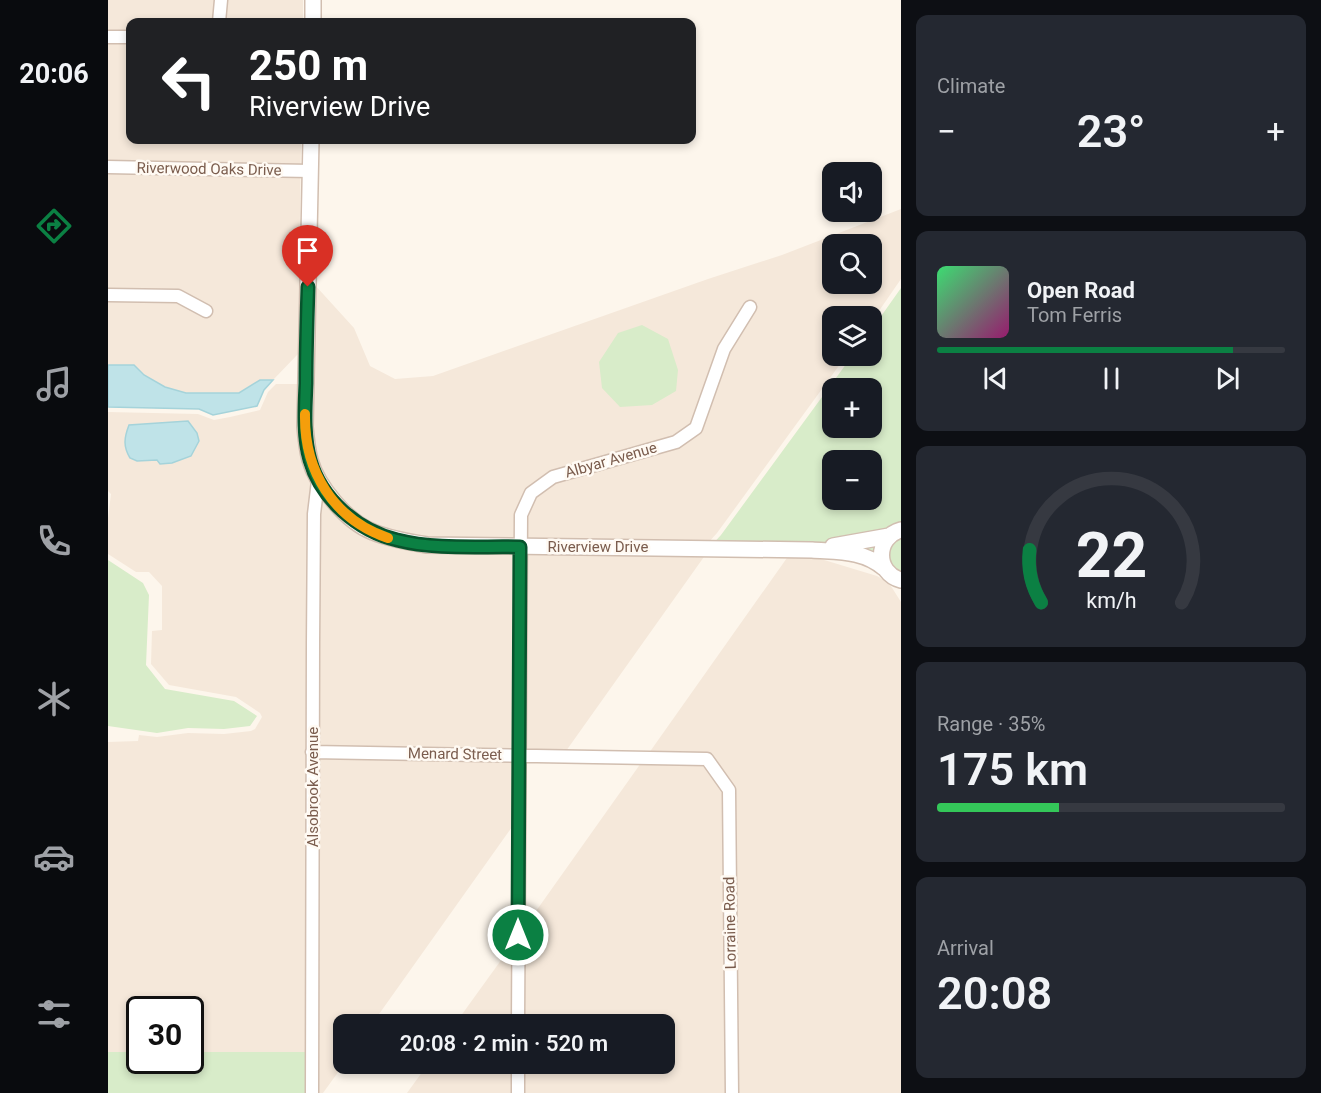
<!DOCTYPE html>
<meta charset="utf-8">
<style>
:root{--surface:#171b24;--page:#242831;--text:#f1f3f6;--muted:#9ea1a6;--line:#363941;--accent:#0b8043}
body{margin:0;font-family:Roboto,sans-serif;background:var(--page);color:var(--text);height:100vh;display:flex;flex-direction:column;font-size:22px;white-space:nowrap}
*{box-sizing:border-box;margin:0}
p{font-size:20px;color:var(--muted)}
.icon{flex:none;width:33px;height:33px;fill:none;stroke:currentColor;stroke-width:2;stroke-linecap:round;stroke-linejoin:round}
.map{position:relative;flex:1;overflow:hidden}
.side{display:flex;flex-direction:column;gap:15px;padding:15px;background:#0d0f14;width:420px}
.side>*{flex:none}
.banner{position:absolute;left:18px;top:18px;width:570px;height:126px;border-radius:12px;box-shadow:0 3px 9px #0003;background:#202124;color:#fff;overflow:hidden}
.controls{position:absolute;left:714px;top:162px;display:grid;gap:12px}
.controls a{display:grid;place-items:center;width:60px;height:60px;border-radius:12px;background:var(--surface);box-shadow:0 3px 9px #0003;font-size:30px}
.speed{position:absolute;left:18px;top:996px;display:flex;gap:12px;font-size:30px;font-weight:700;text-align:center}
.speed>*{display:grid;place-content:center;width:78px;height:78px;border-radius:50%;background:var(--surface);box-shadow:0 3px 9px #0003;line-height:1}
.speed .limit{border:3px solid #111;border-radius:9px;background:#fff;color:#111}
.pin{position:absolute;display:grid;place-items:center;width:51px;height:51px;color:#fff;margin:-62px -26px;border-radius:50% 50% 50% 0;rotate:-45deg;box-shadow:0 0 6px #0007}
.pin .icon{rotate:45deg}
.me{position:absolute;width:66px;margin:-33px;rotate:0deg;stroke-linejoin:round;filter:drop-shadow(0 0 4px #0008)}
.turn{display:flex;align-items:center;gap:21px;height:126px;padding:0 24px;font-size:27px}
.turn .icon{width:78px;height:78px;stroke-width:2.5}
.turn b{display:block;font-size:42px;line-height:51px}
.big{font-size:45px;font-weight:600;line-height:1.1}
.side .tile{flex:1;display:flex;flex-direction:column;justify-content:center;gap:9px;min-width:0;padding:0 21px;border-radius:12px;background:var(--page)}
.side .dial{align-items:center;gap:0}
.dial svg{height:156px;overflow:visible;fill:none;stroke:var(--line);stroke-width:7;stroke-linecap:round;text-anchor:middle}
.dial text{fill:var(--text);stroke:none}
.song{display:flex;align-items:center;gap:18px}
.cover{width:72px;height:72px;border-radius:9px;background:linear-gradient(135deg,hsl(140 70% 55%),hsl(320 70% 35%))}
.played{height:6px;border-radius:3px;background:linear-gradient(90deg,var(--accent) 85%,var(--line) 85%)}
.keys{display:flex;justify-content:space-around;direction:ltr}
.heat{display:flex;justify-content:space-between;align-items:center;font-size:33px;direction:ltr}
.charge{height:9px;border-radius:4px;background:linear-gradient(90deg,#34c759 35%,var(--line) 0)}
.trip{position:absolute;left:225px;top:1014px;width:342px;height:60px;border-radius:12px;background:var(--surface);box-shadow:0 3px 9px #0003;font-weight:600;line-height:60px;text-align:center}
main{display:flex;flex:1;min-height:0}
.dock{display:flex;flex-direction:column;width:108px;justify-content:space-around;align-items:center;background:#090b0e;color:var(--muted)}
.dock .icon{width:42px;height:42px}
.dock .on{color:var(--accent)}
.dock b{font-size:27px;color:var(--text)}
.map>svg:first-child{display:block}
.residential{fill:#f5e8da;fill-rule:evenodd}
.green{fill:#d8ecc9;fill-rule:evenodd}
.water{fill:#bfe3e8;stroke:#a5d3da;stroke-width:1.5}
.lines{fill:none;stroke-linecap:round;stroke-linejoin:round}
.minor-casing{stroke:#d1beb0;stroke-width:15}
.tertiary-casing{stroke:#d1beb0;stroke-width:18}
.minor{stroke:#fff;stroke-width:12}
.tertiary{stroke:#fff;stroke-width:15}
.route-casing{stroke:#07532c;stroke-width:15}
.route{stroke:#0b8043;stroke-width:10}
.slow{stroke:#f59e0b;stroke-width:10}
.labels{text-anchor:middle;dominant-baseline:central;stroke-width:5;stroke-linejoin:round;paint-order:stroke}
.street-label{font-size:15px;fill:#7a5c4d;stroke:#fffaf3}
</style>
<main>
<nav class="dock">
<b>20:06</b>
<svg class="icon on" aria-label="directions" viewBox="0 0 24 24"><path d="M12 3l9 9-9 9-9-9zM9 14v-3h6M13 9l2 2-2 2"/></svg>
<svg class="icon" aria-label="music" viewBox="0 0 24 24"><path d="M9 18V5l10-2v13"/><circle cx="6" cy="18" r="3"/><circle cx="16" cy="16" r="3"/></svg>
<svg class="icon" aria-label="phone" viewBox="0 0 24 24"><path d="M5 4h4l2 5-3 2q2 4 5 5l2-3 5 2v4C11 20 4 13 5 4z"/></svg>
<svg class="icon" aria-label="climate" viewBox="0 0 24 24"><path d="M12 3v18M4 7l16 10M4 17L20 7"/></svg>
<svg class="icon" aria-label="car" viewBox="0 0 24 24"><path d="M5 17H2v-5l4-1 3-4h7l3 4 3 1v5h-3M9 17h6M6 11h13"/><circle cx="7" cy="17" r="2"/><circle cx="17" cy="17" r="2"/></svg>
<svg class="icon" aria-label="filters" viewBox="0 0 24 24"><path d="M4 7h16M4 17h16"/><circle cx="9" cy="7" r="2"/><circle cx="15" cy="17" r="2"/></svg>
</nav>
<div class="map">
<svg width="793" height="1093" viewBox="0 0 793 1093">
<rect width="100%" height="100%" fill="#fdf6ec"/>
<!-- residential -->
<path class="residential" d="M0,0H195V22H22V140H193L190,354L165,380H152L131,393H78L57,387L36,375L26,365H0Z
M793,209V279L764,321V316H724V356H738L609,533L600,543L418,541L419,516L428,497L448,482L570,448L592,432L621,351L650,305L640,300L610,347L583,425L565,438L441,473L417,491L407,514L406,541L320,540L265,527L238,507L217,480L208,459L203,427L206,284L246,328L262,366L287,379L325,376L600,279L674,255ZM724,244H764V284H724Z
M168,384H192L204,482L200,514L198,1052H83L82,1010H32L31,1052H0V742L30,741L31,735L49,737L80,733L116,734L143,731L147,729L154,717L152,713L128,697L61,685L43,664L44,631L54,630V586L41,572H28L0,554V518L3,494L0,491V412L90,414L106,420L122,417L152,410L160,392ZM91,440L83,456L52,464L49,460Z
M215,496L258,535L405,552L404,750L210,747L212,514Z
M418,552L598,554L458,751L417,750Z
M681,555L703,556L769,576L781,583L793,602V1093H630L627,790L605,758V754L601,752L597,754L541,753Z
M210,758L404,761V827L264,1024H236V1064L215,1093H210L212,896Z
M533,763L595,765L614,791L618,1093H416V1064H556V1024H416V928Z
M404,945V1024H347Z
M320,1064H404V1093H299Z"/>
<!-- green -->
<path class="green" d="M793,288V588L787,578L766,559L601,548L613,535L744,356H764V329ZM724,388H764V428H724ZM724,460H764V500H724Z
M534,325L560,339L570,370L568,391L544,405L512,407L494,388L491,362L510,333Z
M0,560L35,583L41,595L38,665L57,689L126,701L149,716L142,726L116,729L80,728L49,733L0,726Z
M0,1052H31L32,1060H82L83,1052H198V1093H0Z"/>
<!-- water -->
<path class="water" d="M0,365H26L36,375L57,387L78,393H131L152,380H165L156,390L149,406L105,415L91,409L0,407Z
M80,421L89,433L91,441L83,456L64,463L52,464L49,460L29,461L22,458C15,446 16,438 21,425Z"/>
<g class="lines">
<defs>
<path id="minor" d="M111,22L113,0
M0,37H22
M0,167L203,171
M0,295L70,296L98,311
M204,752L599,759L621,790L624,1093
M410,1024L413,515L423,493L445,477L568,442L588,428L616,349L642,307
M204,1093L205,643L206,514L210,481
M410,1093V1064"/>
<path id="tertiary" d="M205,22V0
M203,140L197,427C198,438 199,449 202,460C209,486 239,522 265,532C282,539 300,542 319,545L704,550C730,552 755,550 776,568
M793,530C767,537 767,573 793,580
M725,546L781,536"/>
</defs>
<!-- minor casing -->
<use href="#minor" class="minor-casing"/>
<!-- tertiary casing -->
<use href="#tertiary" class="tertiary-casing"/>
<!-- minor -->
<use href="#minor" class="minor"/>
<!-- tertiary -->
<use href="#tertiary" class="tertiary"/>
</g>
<g class="lines">
<defs>
<path id="route" d="M200,287C199,319 198,351 198,383C197,409 195,435 202,460C213,499 250,531 289,540C328,550 372,546 412,547L410,935"/>
</defs>
<!-- route casing -->
<use href="#route" class="route-casing"/>
<!-- route -->
<use href="#route" class="route"/>
<!-- slow -->
<path class="slow" d="M197,414C196,471 225,519 280,538"/>
</g>
<g class="labels">
<!-- street labels -->
<g class="street-label">
<text transform="translate(101 169) rotate(1)">Riverwood Oaks Drive</text>
<text transform="translate(503 460) rotate(-16)">Albyar Avenue</text>
<text x="490" y="547">Riverview Drive</text>
<text transform="translate(347 754) rotate(1)">Menard Street</text>
<text transform="translate(205 787) rotate(-90)">Alsobrook Avenue</text>
<text transform="translate(622 923) rotate(-91)">Lorraine Road</text>
</g>
</g>
</svg>
<div class="controls">
<a><svg class="icon" aria-label="sound" viewBox="0 0 24 24"><path d="M4 9h4l5-4v14l-5-4H4zM17 9q2 3 0 6"/></svg></a>
<a><svg class="icon" aria-label="search" viewBox="0 0 24 24"><circle cx="10" cy="10" r="6"/><path d="M15 15l6 6"/></svg></a>
<a><svg class="icon" aria-label="layers" viewBox="0 0 24 24"><path d="M12 4l9 5-9 5-9-5zM3 14l9 5 9-5"/></svg></a>
<a>+</a>
<a>−</a>
</div>
<div class="speed"><div class="limit">30</div></div>
<div class="pin" style="left:200px;top:287px;background:#d93025"><svg class="icon" aria-label="arrive" viewBox="0 0 24 24"><path d="M6 21V4h12l-3 4 3 4H6"/></svg></div>
<svg class="me" style="left:410px;top:935px" viewBox="-20 -20 40 40"><circle r="17" fill="#0b8043" stroke="#fff" stroke-width="3"/><path d="M0-11L8 9 0 5-8 9z" fill="#fff"/></svg>
<div class="trip">20:08 · 2 min · 520 m</div>
<div class="banner">
<div class="turn"><svg class="icon" aria-label="left" viewBox="0 0 24 24"><path d="M17 20v-9H6M10 6l-5 5 5 5"/></svg><div><b>250 m</b>Riverview Drive</div></div>
</div>
</div>
<section class="side">
<div class="tile"><p>Climate</p>
<div class="heat"><a>−</a><b class="big">23°</b><a>+</a></div>
</div>
<div class="tile">
<div class="song"><i class="cover"></i><div><b>Open Road</b><p>Tom Ferris</p></div></div>
<div class="played"></div>
<div class="keys"><svg class="icon" aria-label="previous" viewBox="0 0 24 24"><path d="M18 5L8 12l10 7zM5 5v14"/></svg><svg class="icon" aria-label="pause" viewBox="0 0 24 24"><path d="M8 5v14M16 5v14"/></svg><svg class="icon" aria-label="next" viewBox="0 0 24 24"><path d="M6 5l10 7-10 7zM19 5v14"/></svg></div>
</div>
<div class="tile dial"><svg viewBox="0 0 100 80">
<path d="M14 69A42 42 0 1 1 86 69"/>
<path d="M14 69A42 42 0 0 1 8 42" stroke="#0b8043"/>
<text x="50" y="56" font-size="32" font-weight="700">22</text>
<text x="50" y="72" font-size="11">km/h</text>
</svg></div>
<div class="tile"><p>Range · 35%</p><b class="big">175 km</b><div class="charge"></div></div>
<div class="tile"><p>Arrival</p><b class="big">20:08</b></div>
</section>
</main>
